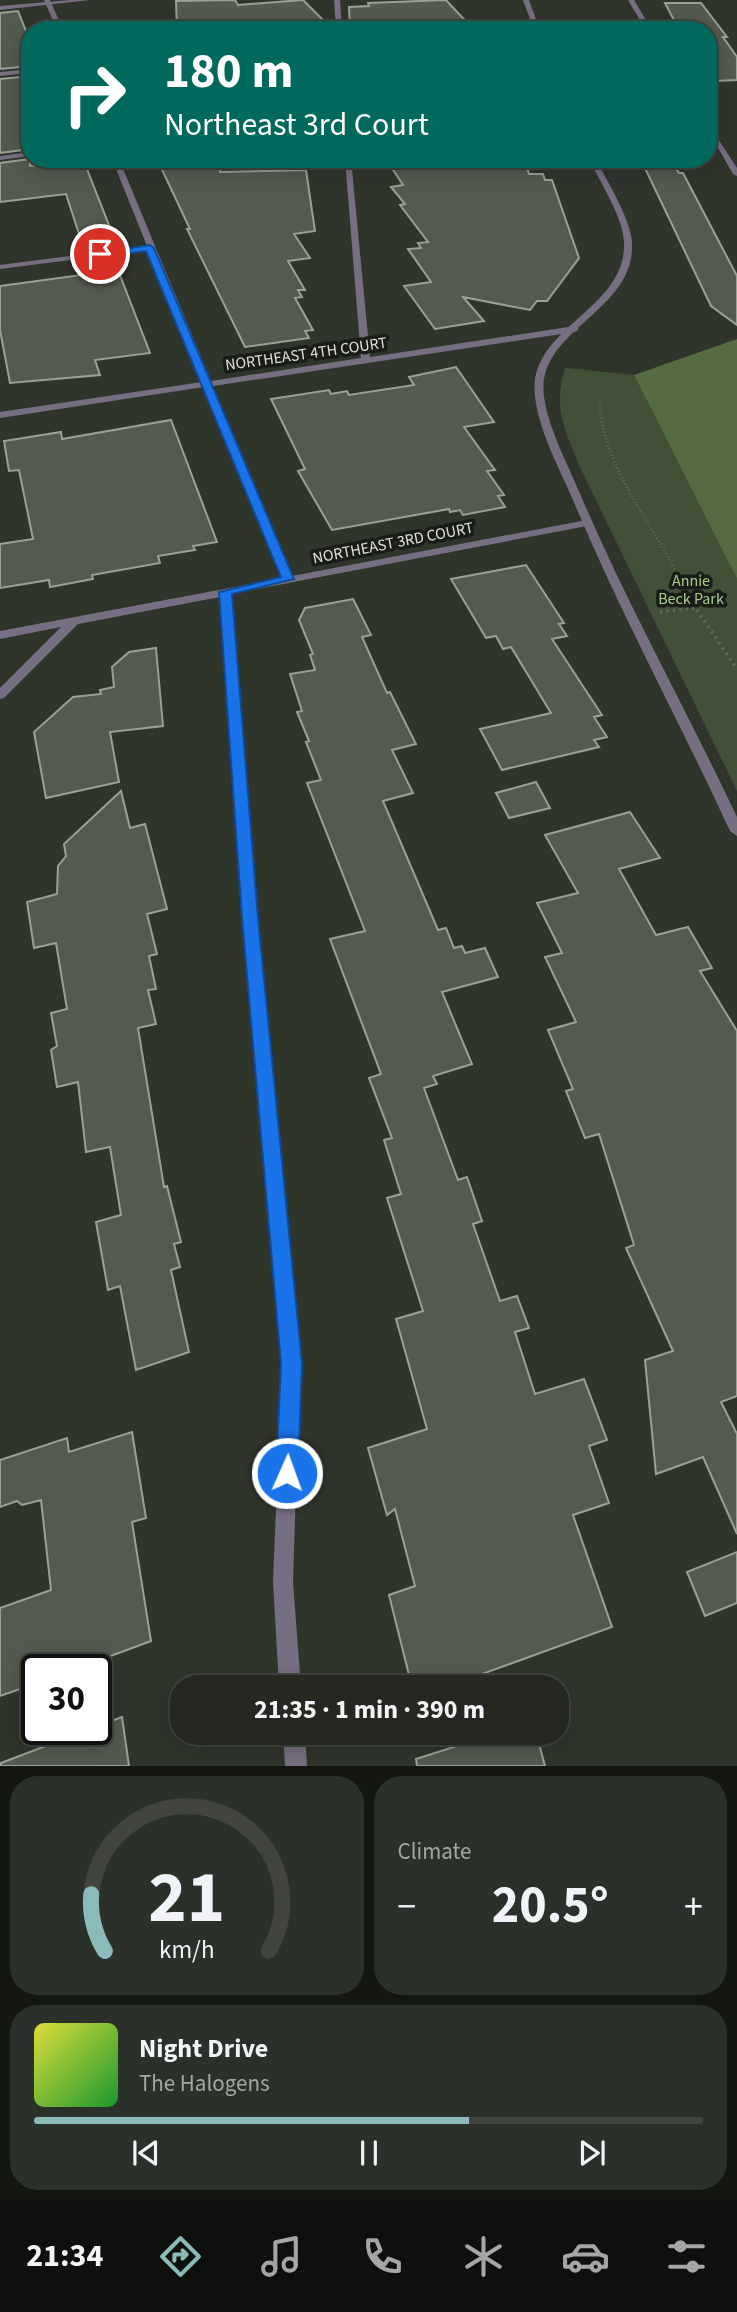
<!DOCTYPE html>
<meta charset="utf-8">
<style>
:root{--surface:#242821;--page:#2c302a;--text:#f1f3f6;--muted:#a3a6a5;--line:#41443f;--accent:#8bbbb9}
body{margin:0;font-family:"Source Sans 3",sans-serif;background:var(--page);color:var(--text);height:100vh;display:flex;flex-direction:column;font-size:26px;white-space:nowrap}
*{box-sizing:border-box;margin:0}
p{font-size:23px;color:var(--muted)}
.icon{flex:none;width:38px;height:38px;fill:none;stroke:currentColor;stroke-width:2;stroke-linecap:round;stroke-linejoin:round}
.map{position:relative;height:1766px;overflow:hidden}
.sheet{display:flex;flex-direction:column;gap:10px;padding:10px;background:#141612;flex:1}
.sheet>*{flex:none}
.guide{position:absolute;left:21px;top:21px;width:696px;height:147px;border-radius:28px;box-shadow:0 4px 18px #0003,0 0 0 2px var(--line);background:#00695c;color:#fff;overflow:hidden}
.speed{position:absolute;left:21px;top:1654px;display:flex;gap:14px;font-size:35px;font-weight:700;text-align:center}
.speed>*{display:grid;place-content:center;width:91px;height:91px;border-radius:50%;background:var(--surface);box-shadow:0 4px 18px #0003,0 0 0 2px var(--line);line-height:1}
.speed .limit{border:4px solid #111;border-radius:10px;background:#fff;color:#111}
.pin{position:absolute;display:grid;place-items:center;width:60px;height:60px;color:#fff;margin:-30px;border:4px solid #fff;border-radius:50%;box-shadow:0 2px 7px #0007}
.me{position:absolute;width:77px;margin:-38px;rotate:2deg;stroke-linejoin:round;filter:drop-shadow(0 0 5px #0008)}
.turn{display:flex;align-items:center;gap:24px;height:147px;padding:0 28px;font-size:32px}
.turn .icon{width:91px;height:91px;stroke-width:2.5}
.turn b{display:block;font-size:49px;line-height:60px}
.big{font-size:52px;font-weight:700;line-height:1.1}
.sheet .widget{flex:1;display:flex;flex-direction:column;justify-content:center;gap:10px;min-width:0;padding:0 24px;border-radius:28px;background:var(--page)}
.sheet .dial{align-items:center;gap:0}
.dial svg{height:182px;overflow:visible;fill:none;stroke:var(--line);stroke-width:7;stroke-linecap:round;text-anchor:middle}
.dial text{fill:var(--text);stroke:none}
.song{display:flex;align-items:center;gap:21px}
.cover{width:84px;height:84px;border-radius:10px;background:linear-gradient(135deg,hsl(60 70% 55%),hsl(130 70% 35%))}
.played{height:7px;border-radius:4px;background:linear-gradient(90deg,var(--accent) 65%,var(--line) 65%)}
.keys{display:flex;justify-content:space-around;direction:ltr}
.heat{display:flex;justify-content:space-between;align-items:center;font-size:38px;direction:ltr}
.sheet .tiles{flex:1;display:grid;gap:10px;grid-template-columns:1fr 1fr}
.widget:last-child{grid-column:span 2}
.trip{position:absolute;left:170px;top:1675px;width:399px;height:70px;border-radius:28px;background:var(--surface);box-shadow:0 4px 18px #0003,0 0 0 2px var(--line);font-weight:700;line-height:70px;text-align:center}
.tab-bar{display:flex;height:112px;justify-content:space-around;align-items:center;background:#0e100d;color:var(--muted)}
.tab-bar .icon{width:49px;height:49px}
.tab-bar .selected{color:var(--accent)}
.tab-bar b{font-size:32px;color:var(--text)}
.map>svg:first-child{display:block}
.green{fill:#435038}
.water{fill:#556b43}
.building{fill:#545a4f;stroke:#9aa095;stroke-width:2}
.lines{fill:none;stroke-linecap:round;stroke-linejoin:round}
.path-far1{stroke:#656a62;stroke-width:2.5;stroke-dasharray:1 2.5;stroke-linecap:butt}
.path{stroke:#656a62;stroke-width:3.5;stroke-dasharray:2 4.5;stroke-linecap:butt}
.minor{fill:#766e81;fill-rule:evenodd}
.tertiary{fill:#766e81;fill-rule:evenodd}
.route{fill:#1a73e8;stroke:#114b97;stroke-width:2}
.labels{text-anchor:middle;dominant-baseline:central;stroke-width:7;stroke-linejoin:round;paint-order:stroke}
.far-street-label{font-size:16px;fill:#dde0da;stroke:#191c17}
.far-park-label{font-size:16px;fill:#a8cb8a;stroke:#191c17}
</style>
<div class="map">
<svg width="737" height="1766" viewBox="0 0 737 1766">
<rect width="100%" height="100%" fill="#30352c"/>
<!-- green -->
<path class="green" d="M565,368L634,375L737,579V791L579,465C564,428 553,408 565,368Z"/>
<!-- water -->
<path class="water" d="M737,339V579L634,375Z"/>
<!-- building -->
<path class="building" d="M235,0L238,5L303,0L333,30H177L176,1Z
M446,0L474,30H350L349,7L369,6L368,3Z
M665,3H701L727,37H723L737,57V80L716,81L709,71V30H679Z
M18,11L30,41V66L0,69V13Z
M30,76V149L0,153V79Z
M30,159V166L56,163L55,159H83L112,233L80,237L66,194L0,202V163Z
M157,159H222L220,172L306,170L315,231L294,234L310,258L288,261L305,290H298L302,297L295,298L313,330L305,331L309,338L245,347L187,229H190Z
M386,159H524L529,174H543L545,180H552L579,258L547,301H537L530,310L463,297L484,321L435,329L404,286L431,282L408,249L421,248L418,243L428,242L400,205L405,204L391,187L403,185Z
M643,164H673L679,173H683L737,276V325L711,306Z
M118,270L150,353L95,360L100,375L10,383L0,330V286Z
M456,367L494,422L464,427L495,470L487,471L504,495L498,496L505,507L463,515L460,510L450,512L449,509L332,530L298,471L305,469L271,399L329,390L331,394L347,391L349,395L414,385L409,377Z
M171,420L217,542L193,546L195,550L158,556L160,563L92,575L93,579L50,587L49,580L0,588V544L33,539L19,470L9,471L4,441L61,432L62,439Z
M526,565L564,623L559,624L567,636L552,639L602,715L594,717L607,737L594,740L599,747L502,770L480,729L551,713L511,647L503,649L496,636L486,638L451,579Z
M353,599L371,635L362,637L387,693L390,692L416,744L392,750L413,793L383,801L438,930L446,928L454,948L462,946L465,953L485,948L498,977L442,992L472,1064L433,1076L437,1084L424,1088L458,1180L467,1177L482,1221L473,1224L500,1301L517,1296L529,1328L515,1332L535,1394L584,1379L607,1440L589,1446L609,1503L573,1515L612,1627L446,1687H412L389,1595L415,1586L395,1509L387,1515L368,1448L427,1429L396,1319L423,1311L387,1198L401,1194L384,1140L392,1138L369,1078L381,1074L330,939L365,931L307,783L321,780L306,742L309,741L297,712L302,711L290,674L315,670L310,655L313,654L299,620L305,608Z
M156,648L163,726L110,732L119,782L46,798L34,732L73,697L101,694L100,690L114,687L112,667L129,652Z
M536,782L550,808L509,818L496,793Z
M121,791L130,828L145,824L167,909L147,914L157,954L149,956L156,989L148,990L156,1024L138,1028L164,1187L167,1186L181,1242L174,1244L180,1267L171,1270L189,1352L136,1370L120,1286L108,1290L96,1222L121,1215L110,1147L86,1152L78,1082L57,1087L51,1050L57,1046L51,1013L67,1009L56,943L34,948L27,902L57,894L58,866L66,856L64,844Z
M630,812L660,858L619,869L656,935L688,927L712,968L700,971L737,1031V1396L721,1402L737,1434V1534L703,1457L656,1474L645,1360L673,1351L626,1248L634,1245L599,1134L585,1138L566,1091L573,1089L548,1030L576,1022L545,957L562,953L537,903L578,893L545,835Z
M132,1432L146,1518L132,1522L151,1641L73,1670H37V1683L0,1696V1608L51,1590L41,1500L22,1505L17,1501L0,1507V1460L67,1438L69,1452Z
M737,1552V1603L705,1616L687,1572Z
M122,1717L129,1766H1V1763Z
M501,1732H536L545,1766H417L416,1759Z"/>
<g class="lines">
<!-- path-far1 -->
<path class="path-far1" d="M600,404C603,469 652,521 679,578"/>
<!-- path -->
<path class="path" d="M678,576L690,600L737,669
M660,612L696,608"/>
<!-- minor -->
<path class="minor" d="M44,0H50L63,30H57Z
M334,0H340L342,30H336Z
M628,0H634L652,30H646Z
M30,69V73L0,76V72Z
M709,125L737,168V176L733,174L709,132Z
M30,152V156L0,160V156Z
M112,159H119L211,381L361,358L345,159H351L370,357L575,326L579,329L575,332L213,386L292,576L587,520L592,523L587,526L231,594L257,918L300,1364L293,1582L301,1687H279L273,1582L282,1364L243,918L220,597L78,624L4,698L0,699V688L61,627L0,639V631L282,578L204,387L0,418V412L202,382L149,250L0,269V265L147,246Z
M283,1732H305L307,1766H285Z"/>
<!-- tertiary -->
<path class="tertiary" d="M70,0H90L0,10V6Z
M523,0H529L540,30H534Z
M589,159H596C607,182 630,217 632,242C636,313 535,329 544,397C549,431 568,464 581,496C628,606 686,709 737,817V836L730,831C679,720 620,613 573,500C559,467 539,432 535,396C527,327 627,311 624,242C623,217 600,182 589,159Z"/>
</g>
<!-- route -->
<path class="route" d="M149,245L154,248L294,579L232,594L258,918L302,1364L298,1473L295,1481L287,1485L279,1481L276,1473L281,1364L242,918L219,592L281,577L146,251L100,257L95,254Z"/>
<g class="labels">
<!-- far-street labels -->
<g class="far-street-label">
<text transform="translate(306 354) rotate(-8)">NORTHEAST 4TH COURT</text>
<text transform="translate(393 543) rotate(-11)">NORTHEAST 3RD COURT</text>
</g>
<!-- far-park labels -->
<g class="far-park-label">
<text x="691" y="581">Annie<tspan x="691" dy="18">Beck Park</tspan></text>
</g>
</g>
</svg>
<div class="speed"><div class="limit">30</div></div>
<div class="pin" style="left:100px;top:254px;background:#d93025"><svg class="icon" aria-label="arrive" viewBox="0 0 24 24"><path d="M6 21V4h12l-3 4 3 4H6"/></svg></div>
<svg class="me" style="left:287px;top:1473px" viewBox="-20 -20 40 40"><circle r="17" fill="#1a73e8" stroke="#fff" stroke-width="3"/><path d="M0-11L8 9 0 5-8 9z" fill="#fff"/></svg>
<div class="trip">21:35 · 1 min · 390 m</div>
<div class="guide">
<div class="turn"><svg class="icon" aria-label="right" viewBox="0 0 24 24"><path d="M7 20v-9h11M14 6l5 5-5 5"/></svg><div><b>180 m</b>Northeast 3rd Court</div></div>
</div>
</div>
<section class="sheet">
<div class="tiles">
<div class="widget dial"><svg viewBox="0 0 100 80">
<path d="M14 69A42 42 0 1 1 86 69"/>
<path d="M14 69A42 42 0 0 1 8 44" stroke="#8bbbb9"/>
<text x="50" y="56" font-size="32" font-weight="700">21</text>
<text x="50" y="72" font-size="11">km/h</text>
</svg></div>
<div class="widget"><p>Climate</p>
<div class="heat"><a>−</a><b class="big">20.5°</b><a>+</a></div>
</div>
<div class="widget">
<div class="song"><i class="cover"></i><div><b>Night Drive</b><p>The Halogens</p></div></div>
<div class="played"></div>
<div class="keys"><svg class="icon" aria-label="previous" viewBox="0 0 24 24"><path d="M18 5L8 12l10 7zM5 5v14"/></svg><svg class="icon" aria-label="pause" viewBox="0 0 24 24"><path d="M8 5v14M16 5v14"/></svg><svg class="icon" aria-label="next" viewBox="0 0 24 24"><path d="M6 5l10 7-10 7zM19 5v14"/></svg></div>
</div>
</div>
</section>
<nav class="tab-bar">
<b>21:34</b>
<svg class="icon selected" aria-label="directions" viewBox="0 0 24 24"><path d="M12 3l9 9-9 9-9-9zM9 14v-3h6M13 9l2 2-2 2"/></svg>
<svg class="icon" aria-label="music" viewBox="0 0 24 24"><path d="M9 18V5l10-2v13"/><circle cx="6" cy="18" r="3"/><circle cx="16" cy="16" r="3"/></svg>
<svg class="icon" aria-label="phone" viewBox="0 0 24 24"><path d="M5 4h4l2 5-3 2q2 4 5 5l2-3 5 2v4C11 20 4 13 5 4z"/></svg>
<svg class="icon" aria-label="climate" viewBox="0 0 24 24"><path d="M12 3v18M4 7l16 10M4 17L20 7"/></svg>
<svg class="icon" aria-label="car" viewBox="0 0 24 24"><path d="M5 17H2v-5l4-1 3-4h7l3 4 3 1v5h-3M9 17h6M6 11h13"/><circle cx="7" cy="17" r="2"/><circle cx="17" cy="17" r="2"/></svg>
<svg class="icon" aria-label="filters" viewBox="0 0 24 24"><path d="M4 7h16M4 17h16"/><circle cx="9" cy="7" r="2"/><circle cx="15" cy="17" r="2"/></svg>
</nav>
